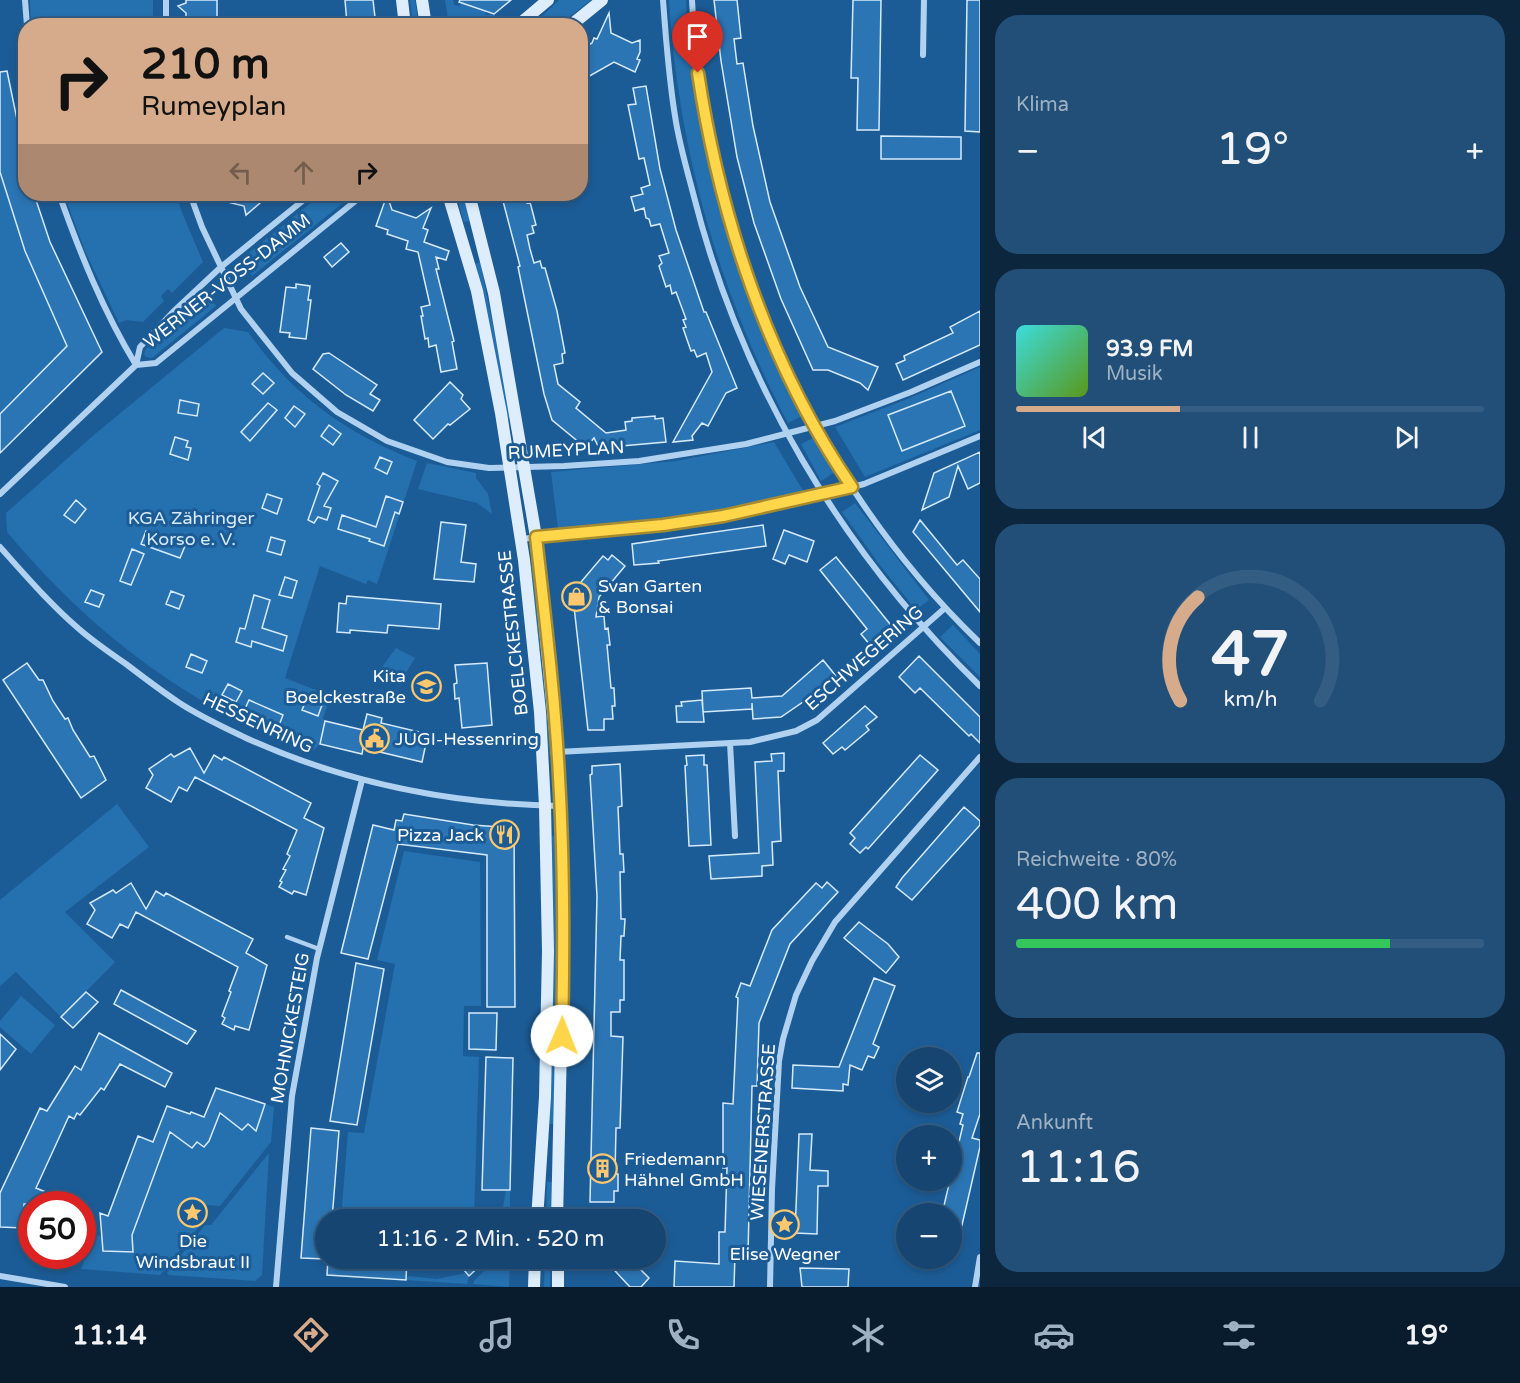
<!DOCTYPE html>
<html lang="de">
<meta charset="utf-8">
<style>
:root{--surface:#154570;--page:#224f78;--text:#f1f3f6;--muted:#9db1c3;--line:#345d83;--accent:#d6ab8b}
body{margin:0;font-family:"Varela Round",sans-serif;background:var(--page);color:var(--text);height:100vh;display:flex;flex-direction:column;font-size:22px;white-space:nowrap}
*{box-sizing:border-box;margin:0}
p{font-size:20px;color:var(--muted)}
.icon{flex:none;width:33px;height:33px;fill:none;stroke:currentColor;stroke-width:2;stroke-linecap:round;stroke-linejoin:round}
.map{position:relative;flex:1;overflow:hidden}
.panel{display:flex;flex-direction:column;gap:15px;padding:15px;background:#0c263e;width:540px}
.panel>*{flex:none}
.banner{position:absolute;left:18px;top:18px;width:570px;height:183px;border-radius:24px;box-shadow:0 3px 9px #0003,0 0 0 2px var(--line);background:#d6ab8b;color:#111;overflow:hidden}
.fabs{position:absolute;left:896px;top:1047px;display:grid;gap:12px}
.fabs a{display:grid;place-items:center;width:66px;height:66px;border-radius:50%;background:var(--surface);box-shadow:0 3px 9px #0003,0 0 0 2px var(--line);font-size:30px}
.speed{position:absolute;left:18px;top:1191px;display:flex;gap:12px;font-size:30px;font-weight:700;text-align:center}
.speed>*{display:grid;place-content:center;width:78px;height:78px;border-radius:50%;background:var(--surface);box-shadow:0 3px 9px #0003,0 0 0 2px var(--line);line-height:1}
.speed .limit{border:9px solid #d22;background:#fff;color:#111}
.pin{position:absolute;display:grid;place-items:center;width:51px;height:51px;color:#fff;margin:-62px -26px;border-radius:50% 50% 50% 0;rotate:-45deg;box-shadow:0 0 6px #0007}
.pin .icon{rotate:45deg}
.me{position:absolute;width:66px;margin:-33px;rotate:1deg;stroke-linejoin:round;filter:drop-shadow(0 0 4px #0008)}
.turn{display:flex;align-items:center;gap:21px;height:126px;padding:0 24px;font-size:27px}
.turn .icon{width:78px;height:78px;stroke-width:2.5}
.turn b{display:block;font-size:42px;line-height:51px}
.lanes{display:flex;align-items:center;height:57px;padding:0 24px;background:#0003;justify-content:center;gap:30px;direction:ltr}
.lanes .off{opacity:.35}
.big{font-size:45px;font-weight:600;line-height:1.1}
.panel .card{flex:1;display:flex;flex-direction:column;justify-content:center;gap:9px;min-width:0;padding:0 21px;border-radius:24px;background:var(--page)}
.panel .dial{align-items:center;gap:0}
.dial svg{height:156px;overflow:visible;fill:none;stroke:var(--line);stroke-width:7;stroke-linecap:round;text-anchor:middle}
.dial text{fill:var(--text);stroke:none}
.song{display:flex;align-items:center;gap:18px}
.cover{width:72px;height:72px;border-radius:9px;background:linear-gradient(135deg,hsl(180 70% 55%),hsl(90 70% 35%))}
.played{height:6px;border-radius:3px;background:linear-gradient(90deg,var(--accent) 35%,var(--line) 35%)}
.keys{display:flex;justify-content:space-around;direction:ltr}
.heat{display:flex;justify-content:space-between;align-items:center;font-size:33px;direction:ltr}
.charge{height:9px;border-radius:4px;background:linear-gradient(90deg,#34c759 80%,var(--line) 0)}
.trip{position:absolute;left:315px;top:1209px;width:351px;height:60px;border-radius:30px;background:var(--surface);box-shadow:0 3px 9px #0003,0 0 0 2px var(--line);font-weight:600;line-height:60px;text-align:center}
.dock{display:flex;height:96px;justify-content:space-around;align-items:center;background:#081c2d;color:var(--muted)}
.dock .icon{width:42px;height:42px}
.dock .selected{color:var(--accent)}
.dock b{font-size:27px;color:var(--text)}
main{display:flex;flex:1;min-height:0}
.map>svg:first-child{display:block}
.green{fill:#2570af}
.building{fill:#2b75b4;stroke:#d6eafb;stroke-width:1.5}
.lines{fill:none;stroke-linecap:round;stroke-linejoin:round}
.lane{stroke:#b0d2f0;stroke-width:4.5}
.street{stroke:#b0d2f0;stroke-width:6}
.secondary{stroke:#ddedfb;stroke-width:12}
.route-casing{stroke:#a68a30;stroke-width:15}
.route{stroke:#ffd54a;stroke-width:10}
.labels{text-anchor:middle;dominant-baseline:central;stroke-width:6;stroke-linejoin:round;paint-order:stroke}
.street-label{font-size:18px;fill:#fff;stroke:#1c5c96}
.park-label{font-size:18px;fill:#d6eafb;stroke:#1c5c96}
.poi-label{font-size:18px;fill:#fff;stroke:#1c5c96;text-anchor:start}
</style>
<main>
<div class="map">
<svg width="980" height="1287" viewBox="0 0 980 1287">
<rect width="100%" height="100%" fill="#1c5c96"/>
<!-- green -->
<path class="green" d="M30,0H153V25H31Z
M410,0H415L419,25H413Z
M445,0H453L454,5L459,6L462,3L485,11L486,15L494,14L498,19L490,25H449Z
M559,0H591L559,25H533Z
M669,0H686C693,146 737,286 802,416L788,423C719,292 678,149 669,0Z
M0,171L25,251L67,346L0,414Z
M64,194H176L183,215L203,262L172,293L168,289L161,296L164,301L143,322L126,320L119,323L85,251Z
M322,194H354L252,276L243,258Z
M456,194H463L470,221L464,222Z
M480,262L512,418L507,419L474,264Z
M205,292L216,306L152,358L146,357L144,354L146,349Z
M224,328L248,332C293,395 345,433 417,461L377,584L368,580L366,584L320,566L285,678L331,696L323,718L325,721L320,744L313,751C285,739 255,728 228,715C142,670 69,606 7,532L6,513L95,434Z
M980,367V430L865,477L835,427L910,398Z
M815,437L835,472L821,481L801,444Z
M774,442L805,494C723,511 642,525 558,528L551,472L676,461Z
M427,463L476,473V478L488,494L492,514L477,503L418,489Z
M855,503L929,600L916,610L879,564L842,512Z
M535,565L555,755H549L542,667L529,566Z
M953,625L980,654V677L940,637Z
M396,648L415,658L402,679L382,667Z
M117,804L149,847L65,912L115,962L61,1017L16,972L0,986V900Z
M557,835L559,883L555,1124H549L553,984L552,836Z
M404,851L480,862L481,1006H464L463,1056L479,1057L474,1219H341L348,1132L364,1133L395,964L377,960Z
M21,996L55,1025L31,1054L0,1027V1021Z
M265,1104L274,1107L271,1142L220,1206L192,1204L190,1224L200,1225L160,1275L81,1269L94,1235L102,1236L110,1252L133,1253L132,1231L133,1227L135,1228L141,1210H142L146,1200L144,1199L153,1181L151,1180L154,1172L156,1173L160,1163L158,1162L169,1134L177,1137L192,1148L197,1142L204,1146L209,1141L219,1116L248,1124L254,1129L258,1124Z
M269,1153L262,1275L255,1281L169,1275L167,1273L205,1225H211Z
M547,1182H553L552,1219L546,1220Z
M506,1190H510V1219H501Z
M498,1258L510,1259L509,1287L473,1284L475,1280Z
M545,1259H551L550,1287H544Z
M466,1273L469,1276L467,1284L406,1280L407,1276L437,1279Z"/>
<!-- building -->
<path class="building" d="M186,0H217V21L211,22V26H186V13L178,6L186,3Z
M345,0H373L376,26H351V23L347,24Z
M460,0H511L494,14L459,2Z
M714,0H737L741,38L734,39L737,64L743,63L753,126L770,202L800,287L828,347L878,367L868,390L860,383L828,370H813L781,299L754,223L737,157L721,61Z
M853,0H881L879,130H857L858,78H851Z
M967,0H980V132L965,131Z
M609,13L611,33L632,43L640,40V52L637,59L640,60L635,72L614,62L586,78L580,72V50L592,43L594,38L597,39Z
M7,71L26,163V194H34L50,242L102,352L0,453V414L67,346L25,251L0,172V72Z
M646,86L660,169L676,230L704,312H706L737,388L726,393L708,426L702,423L692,436L693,440L673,442L712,372L706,353L697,357L694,350L691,351L683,328L686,327L683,320L686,319L676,292L672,294L670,285L666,287L659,266L662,263L659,256L669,253L660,224L651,226L649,219L646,218L644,208L635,211L631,197L643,194L641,188L650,185L644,158L639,159L628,105L636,104L633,88Z
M881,136L961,137V159H881Z
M212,194H262L260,203L246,215L244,206L211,198Z
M387,195L392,210L416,218L431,208L423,228L428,230L424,242L449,251L446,260L436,257L439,269H436L454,341L452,342L457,369L441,372L436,345L429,347L428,338L425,339L421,316H423L421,307L430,305L418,252L406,249L408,241L387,234L388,230L376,226Z
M525,195L527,203L530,202L536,225L532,226L534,233L527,235L530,249L534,263L540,261L542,268H545L557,311L565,353L562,354L563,363L554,365L558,384L580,402L576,408L606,433L626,430L625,422L632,421V418L655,416V419L663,418L666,442L599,448L594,438L586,448L552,420L544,394L518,267L520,266L503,201Z
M341,243L349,252L332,267L324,257Z
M296,284L310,286L308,300H311L306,339L289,337L290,333L280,332L286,287L296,288Z
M980,311V345L903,380L896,364L905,360L904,356L953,333L950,327Z
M329,353L377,385L370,394L380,400L373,411L346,395L313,369L323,354Z
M263,373L274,383L263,394L252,384Z
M450,382L463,395L461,399L470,409L450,425L448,424L433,439L414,420Z
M951,391L965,426L902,451L888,415Z
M180,400L199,404L197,416L178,413Z
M268,403L277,410L250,441L241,432Z
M294,406L305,414L295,427L285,418Z
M329,425L341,434L333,445L321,436Z
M175,437L188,441L186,447L191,448L188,460L170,454Z
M980,452V483L968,489L958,466L949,497L922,510L934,473Z
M380,457L392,462L387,474L375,468Z
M323,473L338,481L324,506L331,508L327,520L318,517L314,523L308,520L320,486L317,484Z
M267,494L282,499L277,514L262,508Z
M386,496L403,502L399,514L395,512L384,546L369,541L370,539L338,529L342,515L376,527Z
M76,500L86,509L75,523L64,515Z
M920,520L957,565L963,560L980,579V612L913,532Z
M441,522L466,525L461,562L476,564L474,582L434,579Z
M763,525L766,546L658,561L659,563L634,565L632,544Z
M784,530L814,541L807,562L789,555L785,564L773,559Z
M146,531L185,546L180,558L141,544Z
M271,537L285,541L281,555L267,551Z
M132,549L144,554L131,585L120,581Z
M612,555L625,566L599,597L596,617L604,616L605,629L608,628L610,645H607L611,688H614L615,706H612L613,719H604V730H588L572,589L581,582L603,556L608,560Z
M836,557L898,634L888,642L883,636L870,645L861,634L867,629L820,570Z
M285,577L297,581L292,598L279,595Z
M91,590L104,595L99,607L85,602Z
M171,591L184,596L179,609L166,604Z
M254,595L270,600L262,628L287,636L283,651L252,641L251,647L236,642L240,628L245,629Z
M347,596L441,604L439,629L388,625L387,633L350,630V633L337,632L339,603L346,604Z
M191,654L207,661L202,673L186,667Z
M919,656L980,717V743L971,734L969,736L920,688L915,693L899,677Z
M823,660L836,676L808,702L806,700L781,717L753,719L752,703V709L703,712L702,691L751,688L752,698L782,696Z
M27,663L39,680H43L53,701L65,719L68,718L73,730L90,757L94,756L106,780L81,798L3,680Z
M487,663L492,725L462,728L459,698L455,699L454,684L457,683L455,665Z
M228,684L242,691L236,702L222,695Z
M307,698L322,705L318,716L302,710Z
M249,700L283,715L278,728L243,713Z
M702,700L704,722H677L676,706H682L681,702Z
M865,706L877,717L866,726L869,730L845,750L842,747L833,754L823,743Z
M367,714L382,718L381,723L428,734L422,762L363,748L362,754L320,744L325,721L363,730Z
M190,748L204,773L214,755L222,760L224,757L311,803L304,818L324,828L306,895L294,891L292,894L279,887L282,882L280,881L286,870L283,869L290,856L287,854L297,830L195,777L187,791L179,787L171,802L146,788L153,775L149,769L171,754L174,757Z
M784,753V771H778L781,841L772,842L773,865L762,866V876L711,879L709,856L759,853L755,762L772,761L771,754Z
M704,755V765H707L711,845L689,846L685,766L687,765L686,756Z
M920,755L938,770L868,849L866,847L860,853L850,844L855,838L850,833Z
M620,764L622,806L618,807L620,854H623L624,872H620L621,919H625L624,936H621L620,960H624V1000H620V1012H611V1036L623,1037L620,1128H616L615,1174H618V1191H614V1202H590L597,896L590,775L592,774V766Z
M964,807L980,821V825L912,900L896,887L902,878Z
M404,814L473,825L514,828L515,1007H487V855L398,844L368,959L341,953L373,825L394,830L396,820L402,821Z
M827,882L838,892L790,944L759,1023L757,1086H752L748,1254H735L734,1287H674L675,1261L719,1264V1232H725L727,1168H723V1103L733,1104L738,998L736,997L741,983L750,986L772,930L816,883L822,888Z
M131,883L146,909L156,891L164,896L166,893L253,939L246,953L267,965L249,1030L235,1026L234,1030L222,1024L225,1018L222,1016L231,992L229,991L238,967L136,912L128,928L120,924L112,938L87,924L95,910L90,903L113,890L116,893Z
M859,922L888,944L899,957L886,973L844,938Z
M356,963L384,969L357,1125L330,1121Z
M874,978L895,986L873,1044L879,1047L874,1058L868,1056L862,1070L850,1065L848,1085L843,1084V1091L792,1088L793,1065L839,1067Z
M121,990L196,1031L187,1044L114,1004Z
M86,992L98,1002L73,1028L61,1017Z
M469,1013H497L496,1050L469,1049Z
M99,1033L172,1073L165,1087L120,1064L104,1090L101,1088L80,1115L77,1113L74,1119L69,1116L36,1188L75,1204H24V1228L0,1227V1193L40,1108L47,1111L75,1066L81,1070Z
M0,1034L16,1049L0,1070Z
M977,1053H980V1114L972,1138L980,1140V1147L956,1251L951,1250V1214H942L963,1125L960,1124L963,1114L957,1112L968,1077H969Z
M486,1057L513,1058L510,1190H482Z
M216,1088L265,1104L256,1131L248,1124L242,1130L220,1113L209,1141L204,1147L197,1142L192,1148L170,1132L132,1235L133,1252L103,1251L100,1213L108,1216L138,1136L153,1142L167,1106L190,1114L191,1112L204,1117Z
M311,1128L339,1131L332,1220H326V1259L301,1258Z
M799,1134H812L810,1170L828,1171V1186H818L817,1234L795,1233Z
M328,1258H407L406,1280L327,1275Z
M454,1258H488L469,1276Z
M603,1258H649L639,1268L649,1278L641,1287H630Z
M800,1268L849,1269L848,1287H802Z"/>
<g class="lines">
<!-- lane -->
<path class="lane" d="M287,937L319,949"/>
<!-- street -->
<path class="street" d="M25,0L27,26
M663,0C666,41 669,82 676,122C680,146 687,170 693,193C740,381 841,551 980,686
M692,0C703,235 810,480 980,643
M166,26V0
M923,55L924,0
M59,194C80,253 103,311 136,365
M190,194L202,227L241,309L292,373L337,412L387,441L447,462L489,468L564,466L639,461L746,444L835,421L911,392L980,362
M136,365L156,363L364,194
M0,494L136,365L140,347L173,312L221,267L311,194
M521,539L663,525L759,510L864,484L980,436
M0,547C25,575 50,604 79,629C94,642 110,653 126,664C143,677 160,690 178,702C199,716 223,727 246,738C345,783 451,804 560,806
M730,743L735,836
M557,752L750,742L796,731L817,720L945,608
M0,1276L65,1287
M276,1287L292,1096L317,958L362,780
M770,1287L772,1189L779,1061L783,1039L796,995L812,961L835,922L980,757
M975,1287L980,1257"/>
<!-- secondary -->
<path class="secondary" d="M402,0L405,26
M422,0L426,26
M517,26L548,0
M570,26L602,0
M448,194L477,291L501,413L524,560L540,712L545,806L548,951L545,1097L537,1220
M469,194L494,293L536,537L557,752L562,842L563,960L557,1220
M558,1258V1287
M534,1287L535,1258"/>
</g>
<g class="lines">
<defs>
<path id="route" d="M562,1036C564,950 564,863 559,777C555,697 545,617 536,537L663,525L723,516L852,487C769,366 720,218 698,73"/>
</defs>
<!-- route casing -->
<use href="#route" class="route-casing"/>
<!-- route -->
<use href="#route" class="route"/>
</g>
<!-- icons -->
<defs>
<symbol id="shop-ring" viewBox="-11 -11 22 22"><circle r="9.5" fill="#1c5c96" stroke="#ffc86e" stroke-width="1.5"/><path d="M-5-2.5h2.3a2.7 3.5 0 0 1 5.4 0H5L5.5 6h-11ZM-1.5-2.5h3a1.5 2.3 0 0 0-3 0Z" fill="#ffc86e"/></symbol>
<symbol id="school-ring" viewBox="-11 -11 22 22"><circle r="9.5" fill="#1c5c96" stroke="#ffc86e" stroke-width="1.5"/><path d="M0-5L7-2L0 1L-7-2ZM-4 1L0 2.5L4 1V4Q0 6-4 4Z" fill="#ffc86e"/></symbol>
<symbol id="civic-ring" viewBox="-11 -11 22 22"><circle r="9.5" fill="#1c5c96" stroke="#ffc86e" stroke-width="1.5"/><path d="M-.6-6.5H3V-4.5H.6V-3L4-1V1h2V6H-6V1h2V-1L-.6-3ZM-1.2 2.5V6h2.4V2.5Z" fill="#ffc86e"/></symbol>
<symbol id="restaurant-ring" viewBox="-11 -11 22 22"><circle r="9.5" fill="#1c5c96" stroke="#ffc86e" stroke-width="1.5"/><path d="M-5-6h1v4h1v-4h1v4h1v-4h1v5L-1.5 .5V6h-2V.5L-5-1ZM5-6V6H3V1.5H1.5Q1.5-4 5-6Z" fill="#ffc86e"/></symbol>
<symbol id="building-ring" viewBox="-11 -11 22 22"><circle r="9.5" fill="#1c5c96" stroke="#ffc86e" stroke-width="1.5"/><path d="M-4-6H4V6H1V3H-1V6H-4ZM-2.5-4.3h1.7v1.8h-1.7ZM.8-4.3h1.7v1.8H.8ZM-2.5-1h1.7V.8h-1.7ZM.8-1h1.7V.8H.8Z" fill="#ffc86e"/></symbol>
<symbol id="sight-ring" viewBox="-11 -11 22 22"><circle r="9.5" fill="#1c5c96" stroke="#ffc86e" stroke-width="1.5"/><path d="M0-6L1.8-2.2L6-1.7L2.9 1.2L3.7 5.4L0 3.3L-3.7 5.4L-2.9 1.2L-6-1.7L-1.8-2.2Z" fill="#ffc86e"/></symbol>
</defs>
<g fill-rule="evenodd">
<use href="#shop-ring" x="560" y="580" width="33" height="33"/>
<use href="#school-ring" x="410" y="670" width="33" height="33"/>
<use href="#civic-ring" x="358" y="722" width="33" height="33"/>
<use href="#restaurant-ring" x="488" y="818" width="33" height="33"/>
<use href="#building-ring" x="586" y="1152" width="33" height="33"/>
<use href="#sight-ring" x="176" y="1196" width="33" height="33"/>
<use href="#sight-ring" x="768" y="1208" width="33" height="33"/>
</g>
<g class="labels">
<!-- street labels -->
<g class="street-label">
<text transform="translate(227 281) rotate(-38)">WERNER-VOSS-DAMM</text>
<text transform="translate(566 450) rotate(-3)">RUMEYPLAN</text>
<text transform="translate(513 633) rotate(-96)">BOELCKESTRASSE</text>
<text transform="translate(864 658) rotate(-41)">ESCHWEGERING</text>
<text transform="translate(258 723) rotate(25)">HESSENRING</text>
<text transform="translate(290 1028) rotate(-80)">MOHNICKESTEIG</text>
<text transform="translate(763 1132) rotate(-86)">WIESENERSTRASSE</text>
</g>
<!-- park labels -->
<g class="park-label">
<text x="191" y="518">KGA Zähringer<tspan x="191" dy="21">Korso e. V.</tspan></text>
</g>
<!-- poi labels -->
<g class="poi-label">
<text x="598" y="586">Svan Garten<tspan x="598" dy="21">&amp; Bonsai</tspan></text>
<text x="406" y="676" text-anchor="end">Kita<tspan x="406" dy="21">Boelckestraße</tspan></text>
<text x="395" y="739">JUGI-Hessenring</text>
<text x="484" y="835" text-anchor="end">Pizza Jack</text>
<text x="624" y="1159">Friedemann<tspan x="624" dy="21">Hähnel GmbH</tspan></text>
<text x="193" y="1241" text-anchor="middle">Die<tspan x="193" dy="21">Windsbraut II</tspan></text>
<text x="785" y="1254" text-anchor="middle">Elise Wegner</text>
</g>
</g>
</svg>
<div class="fabs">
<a><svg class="icon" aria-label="layers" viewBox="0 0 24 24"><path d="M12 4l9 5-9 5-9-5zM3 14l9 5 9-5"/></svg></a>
<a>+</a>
<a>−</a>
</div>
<div class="speed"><div class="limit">50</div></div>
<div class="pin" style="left:698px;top:73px;background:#d93025"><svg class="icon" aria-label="arrive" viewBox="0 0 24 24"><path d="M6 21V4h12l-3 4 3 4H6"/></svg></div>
<svg class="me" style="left:562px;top:1036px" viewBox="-20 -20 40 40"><circle r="19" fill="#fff"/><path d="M0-13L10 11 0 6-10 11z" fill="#ffd54a"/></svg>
<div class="trip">11:16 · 2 Min. · 520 m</div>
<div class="banner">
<div class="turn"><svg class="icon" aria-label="right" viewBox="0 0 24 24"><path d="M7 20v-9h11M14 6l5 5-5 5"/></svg><div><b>210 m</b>Rumeyplan</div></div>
<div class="lanes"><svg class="icon off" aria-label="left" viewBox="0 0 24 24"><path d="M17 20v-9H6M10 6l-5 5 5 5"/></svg><svg class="icon off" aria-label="ahead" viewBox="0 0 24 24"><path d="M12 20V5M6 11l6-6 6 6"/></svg><svg class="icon" aria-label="right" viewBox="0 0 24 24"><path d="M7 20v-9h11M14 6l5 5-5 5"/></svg></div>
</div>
</div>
<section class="panel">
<div class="card"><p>Klima</p>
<div class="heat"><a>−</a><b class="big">19°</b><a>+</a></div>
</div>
<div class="card">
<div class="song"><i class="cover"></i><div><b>93.9 FM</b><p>Musik</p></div></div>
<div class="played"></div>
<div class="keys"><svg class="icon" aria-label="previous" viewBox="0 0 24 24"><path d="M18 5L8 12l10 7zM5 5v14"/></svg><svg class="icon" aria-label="pause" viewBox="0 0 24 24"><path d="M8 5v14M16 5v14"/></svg><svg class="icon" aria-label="next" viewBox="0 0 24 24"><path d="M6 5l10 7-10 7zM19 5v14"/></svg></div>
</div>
<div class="card dial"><svg viewBox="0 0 100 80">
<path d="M14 69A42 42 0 1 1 86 69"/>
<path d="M14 69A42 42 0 0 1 23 16" stroke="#d6ab8b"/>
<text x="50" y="56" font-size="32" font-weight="700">47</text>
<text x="50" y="72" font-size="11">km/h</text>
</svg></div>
<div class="card"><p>Reichweite · 80%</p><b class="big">400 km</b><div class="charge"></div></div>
<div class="card"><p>Ankunft</p><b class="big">11:16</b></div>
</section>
</main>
<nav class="dock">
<b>11:14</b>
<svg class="icon selected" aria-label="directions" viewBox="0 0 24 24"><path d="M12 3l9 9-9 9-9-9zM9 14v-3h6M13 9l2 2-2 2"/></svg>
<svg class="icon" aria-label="music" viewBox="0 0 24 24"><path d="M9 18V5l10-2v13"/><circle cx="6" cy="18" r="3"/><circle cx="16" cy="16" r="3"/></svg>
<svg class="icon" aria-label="phone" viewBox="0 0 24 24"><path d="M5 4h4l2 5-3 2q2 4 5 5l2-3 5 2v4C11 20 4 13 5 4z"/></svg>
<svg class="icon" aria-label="climate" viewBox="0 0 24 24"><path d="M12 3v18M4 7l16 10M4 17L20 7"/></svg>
<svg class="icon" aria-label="car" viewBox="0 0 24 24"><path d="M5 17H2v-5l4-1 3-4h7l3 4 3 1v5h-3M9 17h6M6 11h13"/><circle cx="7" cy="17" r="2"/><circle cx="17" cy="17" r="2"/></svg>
<svg class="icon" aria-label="filters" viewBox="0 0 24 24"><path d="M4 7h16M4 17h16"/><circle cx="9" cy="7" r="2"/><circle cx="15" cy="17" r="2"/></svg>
<b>19°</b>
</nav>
